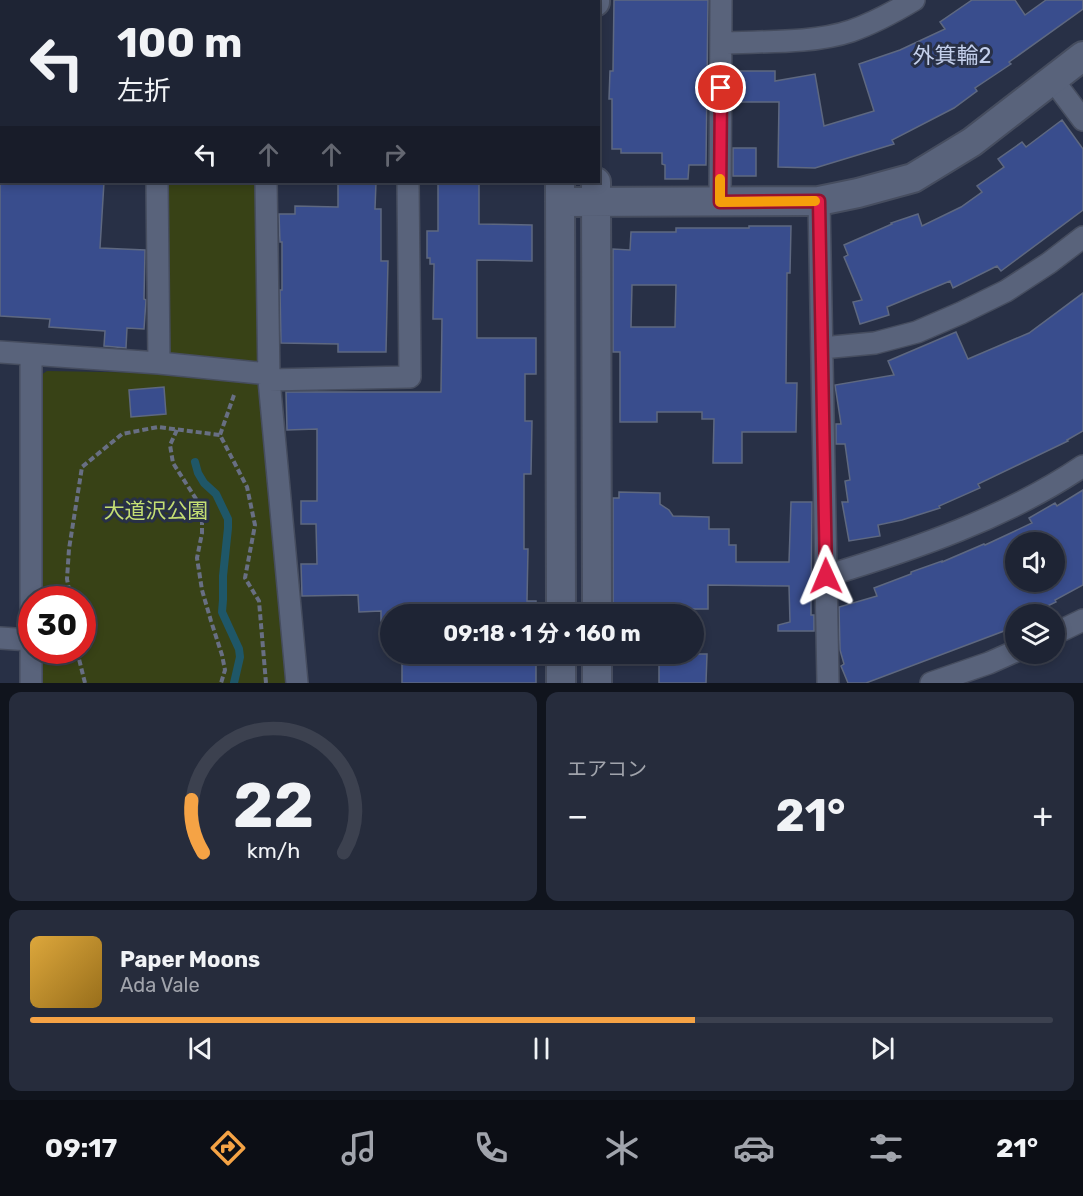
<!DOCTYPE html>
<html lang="ja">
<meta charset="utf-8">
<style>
:root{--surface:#1e2434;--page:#262c3c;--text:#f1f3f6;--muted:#a1a4ac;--line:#3c414f;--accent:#f5a345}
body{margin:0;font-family:Rubik,"Noto Sans JP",sans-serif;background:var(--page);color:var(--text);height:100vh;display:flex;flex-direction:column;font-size:22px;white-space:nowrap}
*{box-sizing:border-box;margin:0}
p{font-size:20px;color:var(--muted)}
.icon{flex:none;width:33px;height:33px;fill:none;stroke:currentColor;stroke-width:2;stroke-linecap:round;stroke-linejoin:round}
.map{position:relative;height:683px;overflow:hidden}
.side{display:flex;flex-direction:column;gap:9px;padding:9px;background:#10141d;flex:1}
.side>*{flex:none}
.top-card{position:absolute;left:0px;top:0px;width:600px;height:183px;box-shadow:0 3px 9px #0003,0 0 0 2px var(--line);background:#1e2434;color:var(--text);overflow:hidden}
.controls{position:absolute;left:1005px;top:532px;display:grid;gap:12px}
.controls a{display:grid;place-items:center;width:60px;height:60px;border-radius:50%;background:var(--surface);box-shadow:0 3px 9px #0003,0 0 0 2px var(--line);font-size:30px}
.speed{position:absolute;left:18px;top:586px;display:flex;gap:12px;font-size:30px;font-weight:700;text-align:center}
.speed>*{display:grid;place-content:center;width:78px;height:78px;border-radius:50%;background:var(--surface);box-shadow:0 3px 9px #0003,0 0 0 2px var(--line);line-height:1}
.speed .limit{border:9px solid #d22;background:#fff;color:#111}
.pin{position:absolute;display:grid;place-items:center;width:51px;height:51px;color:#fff;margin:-26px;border:3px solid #fff;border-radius:50%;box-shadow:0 2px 6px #0007}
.me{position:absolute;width:66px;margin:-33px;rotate:359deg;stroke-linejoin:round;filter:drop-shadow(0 0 4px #0008)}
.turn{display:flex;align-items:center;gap:21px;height:126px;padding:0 18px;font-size:27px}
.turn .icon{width:78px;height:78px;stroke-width:2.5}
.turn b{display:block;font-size:42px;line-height:51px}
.lanes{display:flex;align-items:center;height:57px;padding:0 18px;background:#0003;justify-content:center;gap:30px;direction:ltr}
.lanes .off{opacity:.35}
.big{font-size:45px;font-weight:700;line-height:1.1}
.side .card{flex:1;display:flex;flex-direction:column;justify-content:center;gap:9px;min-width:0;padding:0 21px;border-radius:12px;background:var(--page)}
.side .dial{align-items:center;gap:0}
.dial svg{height:156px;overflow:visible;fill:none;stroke:var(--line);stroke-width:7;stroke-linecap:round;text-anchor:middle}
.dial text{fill:var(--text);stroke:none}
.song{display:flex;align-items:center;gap:18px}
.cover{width:72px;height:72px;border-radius:9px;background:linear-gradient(135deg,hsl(40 70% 55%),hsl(40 70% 35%))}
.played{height:6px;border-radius:3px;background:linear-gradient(90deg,var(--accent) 65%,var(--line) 65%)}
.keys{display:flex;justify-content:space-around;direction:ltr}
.heat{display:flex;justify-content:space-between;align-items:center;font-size:33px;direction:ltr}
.side .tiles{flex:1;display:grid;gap:9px;grid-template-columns:1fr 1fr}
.card:last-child{grid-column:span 2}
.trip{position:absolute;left:380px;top:604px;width:324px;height:60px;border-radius:30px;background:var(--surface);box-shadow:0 3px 9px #0003,0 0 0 2px var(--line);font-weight:700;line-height:60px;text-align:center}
.tabs{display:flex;height:96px;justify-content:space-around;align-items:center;background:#0c0e15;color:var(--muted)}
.tabs .icon{width:42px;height:42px}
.tabs .selected{color:var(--accent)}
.tabs b{font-size:27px;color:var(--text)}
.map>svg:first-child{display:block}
.green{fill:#384216}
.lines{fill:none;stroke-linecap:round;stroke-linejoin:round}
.stream{stroke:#1f5768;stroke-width:8}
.building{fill:#394d8d;stroke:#5e6880;stroke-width:1.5;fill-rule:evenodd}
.street-casing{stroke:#464d5f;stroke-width:24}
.secondary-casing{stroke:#464d5f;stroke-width:32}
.path{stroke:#686f83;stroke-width:4;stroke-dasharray:6 3;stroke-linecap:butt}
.street{stroke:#59637b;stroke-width:21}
.secondary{stroke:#59637b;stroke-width:28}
.route-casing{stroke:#92132f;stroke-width:15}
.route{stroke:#e11d48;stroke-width:10}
.slow{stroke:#f59e0b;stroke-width:10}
.labels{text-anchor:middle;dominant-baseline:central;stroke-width:6;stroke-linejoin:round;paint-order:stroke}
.park-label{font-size:21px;fill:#c4de73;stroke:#283046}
.neighbourhood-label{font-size:22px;fill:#c4d0ec;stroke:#283046}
</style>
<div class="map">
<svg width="1083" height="683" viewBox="0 0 1083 683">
<rect width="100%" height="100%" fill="#283046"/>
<!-- green -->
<path class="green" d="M162,182H256L258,357L287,683H42L41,651H82V600H41L38,377L47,371L162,373Z"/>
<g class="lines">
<!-- stream -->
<path class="stream" d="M195,462L198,473L204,483L216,494L228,519V528L223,576V600L222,612L239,649L240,657L234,683"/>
</g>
<!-- building -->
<path class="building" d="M614,0H708L706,165H689L688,179H665V165L662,164V153H621V149H612V99H609L610,71H613Z
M972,0H1015L1025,15L1046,0H1083V9L1009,62L1011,64L975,88L977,91L954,108L892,140L894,144L815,168L778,167L779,102H733V71H775V81L815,74L824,126L874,111L859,64L900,50L945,29L940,22Z
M1062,120L1083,149V210L1001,271L997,266L953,288L950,281L887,307L889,315L860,324L853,302L862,300L844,257L848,255L844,245L892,224L891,223L918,214L922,226L961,207L982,192L977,186L1004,167L998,159L1022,142L1026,147Z
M733,148H756V176H733Z
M0,182H104L100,248L145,250L144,299L146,300L144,329L127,328L126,348L104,346L105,331L49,327L50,319L0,316Z
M338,182H376L375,209H381V261H388L386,352H338V344L281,343L280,290H282V242H280L279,214H295V206L338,207Z
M438,182H479V224L532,225V261L477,260V338H536V374H525V421H532L531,474H524V549H528L527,601H536V615H390V621H381V611L359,612L358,595L302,596L301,564H317L316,524H301V501H317V429L287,430L286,392H441L442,319H433L434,264H430V258H427V231H438Z
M749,226H791L790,273H787L786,383H797L796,432H742V463H713L714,419H702V412H657V422H620V352H613V249L630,250L631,232H676V228H749ZM632,285H676L675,327H631Z
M1083,293V431L1067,440L1068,441L978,484L980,488L939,506L940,508L902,520L878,525L880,536L849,541L842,502H848L845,481L850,480L845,444H836V424H841L835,385L894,375L888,361L956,332L968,359L1029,333Z
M164,387L166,414L131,417L129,390Z
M1083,490V585L1055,600L1056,602L1029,615H1016V622L1010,624L1012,628L866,683H848L841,666L844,664L840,650L839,607L877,596L874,588L911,574V572L942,561V562L984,544L985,545L1032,523L1029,518L1055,503L1057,506ZM1016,543H1054V582H1016Z
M619,492L660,493V504L669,510L673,516L709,517V529H729V545H736V562H789L791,502H812L811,606V615H814V631H778V625L790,622L789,586L708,585V609H613V498H619Z
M402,654H536V683H402Z
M659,654H707L706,683H659Z"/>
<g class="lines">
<defs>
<path id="street" d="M155,0V2
M263,0V2
M406,0V2
M721,43C762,41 812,44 851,31C874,23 894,12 914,0
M1053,80L1083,120
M0,100H2
M157,182L159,363
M266,182L269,380L297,683
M819,201L828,683
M720,202L721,0
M822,348L875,343L917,332L961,313L1006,291L1049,263L1083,237
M0,352L159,363L269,374
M269,380L410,377L408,182
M826,576C915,549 1006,518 1083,466
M1054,634L1083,620
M0,638L30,640
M31,683V355
M931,683L989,663L1016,651"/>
<path id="secondary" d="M559,0V2
M595,0V2
M560,182L561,615
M596,182L597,615
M560,202L819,201L858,193L913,178L972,142L1083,56
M561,654V683
M597,654V683"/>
</defs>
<!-- street casing -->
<use href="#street" class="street-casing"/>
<!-- secondary casing -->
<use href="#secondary" class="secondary-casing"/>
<!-- path -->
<path class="path" d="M234,395L220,435L247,487L255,525L245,578L259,601L266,683
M177,430L170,445L173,463L198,502L202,512V533L197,558L202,590L211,621L222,655L225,670L221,683
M71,600L67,579L69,549L82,467L122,434L158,427L220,435
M77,651L85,683"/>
<!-- street -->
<use href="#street" class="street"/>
<!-- secondary -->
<use href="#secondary" class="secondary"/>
</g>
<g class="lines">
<defs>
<path id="route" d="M721,88L720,202L819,201L826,576"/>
</defs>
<!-- route casing -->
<use href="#route" class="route-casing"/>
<!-- route -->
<use href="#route" class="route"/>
<!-- slow -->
<path class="slow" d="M720,179V202L815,201"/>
</g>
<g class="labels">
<!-- park labels -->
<g class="park-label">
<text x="156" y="510">大道沢公園</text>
</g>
<!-- neighbourhood labels -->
<g class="neighbourhood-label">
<text x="952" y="55">外箕輪2</text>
</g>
</g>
</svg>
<div class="controls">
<a><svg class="icon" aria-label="sound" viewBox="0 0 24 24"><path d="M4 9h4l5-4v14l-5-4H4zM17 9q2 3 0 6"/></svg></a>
<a><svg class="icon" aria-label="layers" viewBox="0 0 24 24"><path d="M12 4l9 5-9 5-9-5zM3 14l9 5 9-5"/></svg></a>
</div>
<div class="speed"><div class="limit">30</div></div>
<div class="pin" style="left:721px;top:88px;background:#d93025"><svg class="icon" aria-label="arrive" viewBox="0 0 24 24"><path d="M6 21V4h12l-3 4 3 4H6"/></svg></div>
<svg class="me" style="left:826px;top:576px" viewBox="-20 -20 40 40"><path d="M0-17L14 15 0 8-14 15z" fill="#e11d48" stroke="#fff" stroke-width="4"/></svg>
<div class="trip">09:18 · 1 分 · 160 m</div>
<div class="top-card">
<div class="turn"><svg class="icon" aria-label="left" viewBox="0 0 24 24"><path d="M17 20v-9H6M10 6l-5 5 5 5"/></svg><div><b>100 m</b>左折</div></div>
<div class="lanes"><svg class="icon" aria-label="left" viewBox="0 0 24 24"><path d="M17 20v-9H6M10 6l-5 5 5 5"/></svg><svg class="icon off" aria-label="ahead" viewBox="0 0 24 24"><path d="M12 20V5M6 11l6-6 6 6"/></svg><svg class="icon off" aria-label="ahead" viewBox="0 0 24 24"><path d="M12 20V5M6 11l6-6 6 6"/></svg><svg class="icon off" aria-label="right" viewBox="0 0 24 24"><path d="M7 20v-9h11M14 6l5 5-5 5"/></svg></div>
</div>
</div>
<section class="side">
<div class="tiles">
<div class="card dial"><svg viewBox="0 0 100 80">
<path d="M14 69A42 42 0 1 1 86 69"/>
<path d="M14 69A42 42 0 0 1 8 42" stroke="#f5a345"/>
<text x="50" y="56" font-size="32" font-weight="700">22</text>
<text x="50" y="72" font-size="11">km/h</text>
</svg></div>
<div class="card"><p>エアコン</p>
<div class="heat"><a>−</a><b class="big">21°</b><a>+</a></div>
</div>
<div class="card">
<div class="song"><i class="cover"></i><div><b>Paper Moons</b><p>Ada Vale</p></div></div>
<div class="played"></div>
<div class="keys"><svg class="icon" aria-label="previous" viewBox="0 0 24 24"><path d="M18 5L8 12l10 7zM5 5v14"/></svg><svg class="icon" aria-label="pause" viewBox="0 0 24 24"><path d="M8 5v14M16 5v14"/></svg><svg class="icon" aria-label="next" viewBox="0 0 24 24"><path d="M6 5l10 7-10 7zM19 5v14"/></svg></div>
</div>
</div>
</section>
<nav class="tabs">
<b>09:17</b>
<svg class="icon selected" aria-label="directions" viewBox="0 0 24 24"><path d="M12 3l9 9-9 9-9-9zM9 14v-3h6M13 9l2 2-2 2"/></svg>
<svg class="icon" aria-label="music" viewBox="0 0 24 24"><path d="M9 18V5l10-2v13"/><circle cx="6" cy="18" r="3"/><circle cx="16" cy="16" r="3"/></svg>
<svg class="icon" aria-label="phone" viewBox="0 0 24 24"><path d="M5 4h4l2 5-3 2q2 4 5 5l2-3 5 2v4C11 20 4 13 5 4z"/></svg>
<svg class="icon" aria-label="climate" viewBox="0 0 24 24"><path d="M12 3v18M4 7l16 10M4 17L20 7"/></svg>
<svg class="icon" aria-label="car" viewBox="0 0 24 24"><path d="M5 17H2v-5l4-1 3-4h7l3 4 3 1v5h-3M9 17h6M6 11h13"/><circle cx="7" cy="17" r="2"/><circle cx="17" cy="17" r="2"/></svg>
<svg class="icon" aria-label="filters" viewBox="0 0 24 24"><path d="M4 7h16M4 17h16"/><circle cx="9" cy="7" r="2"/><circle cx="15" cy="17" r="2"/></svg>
<b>21°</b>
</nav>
